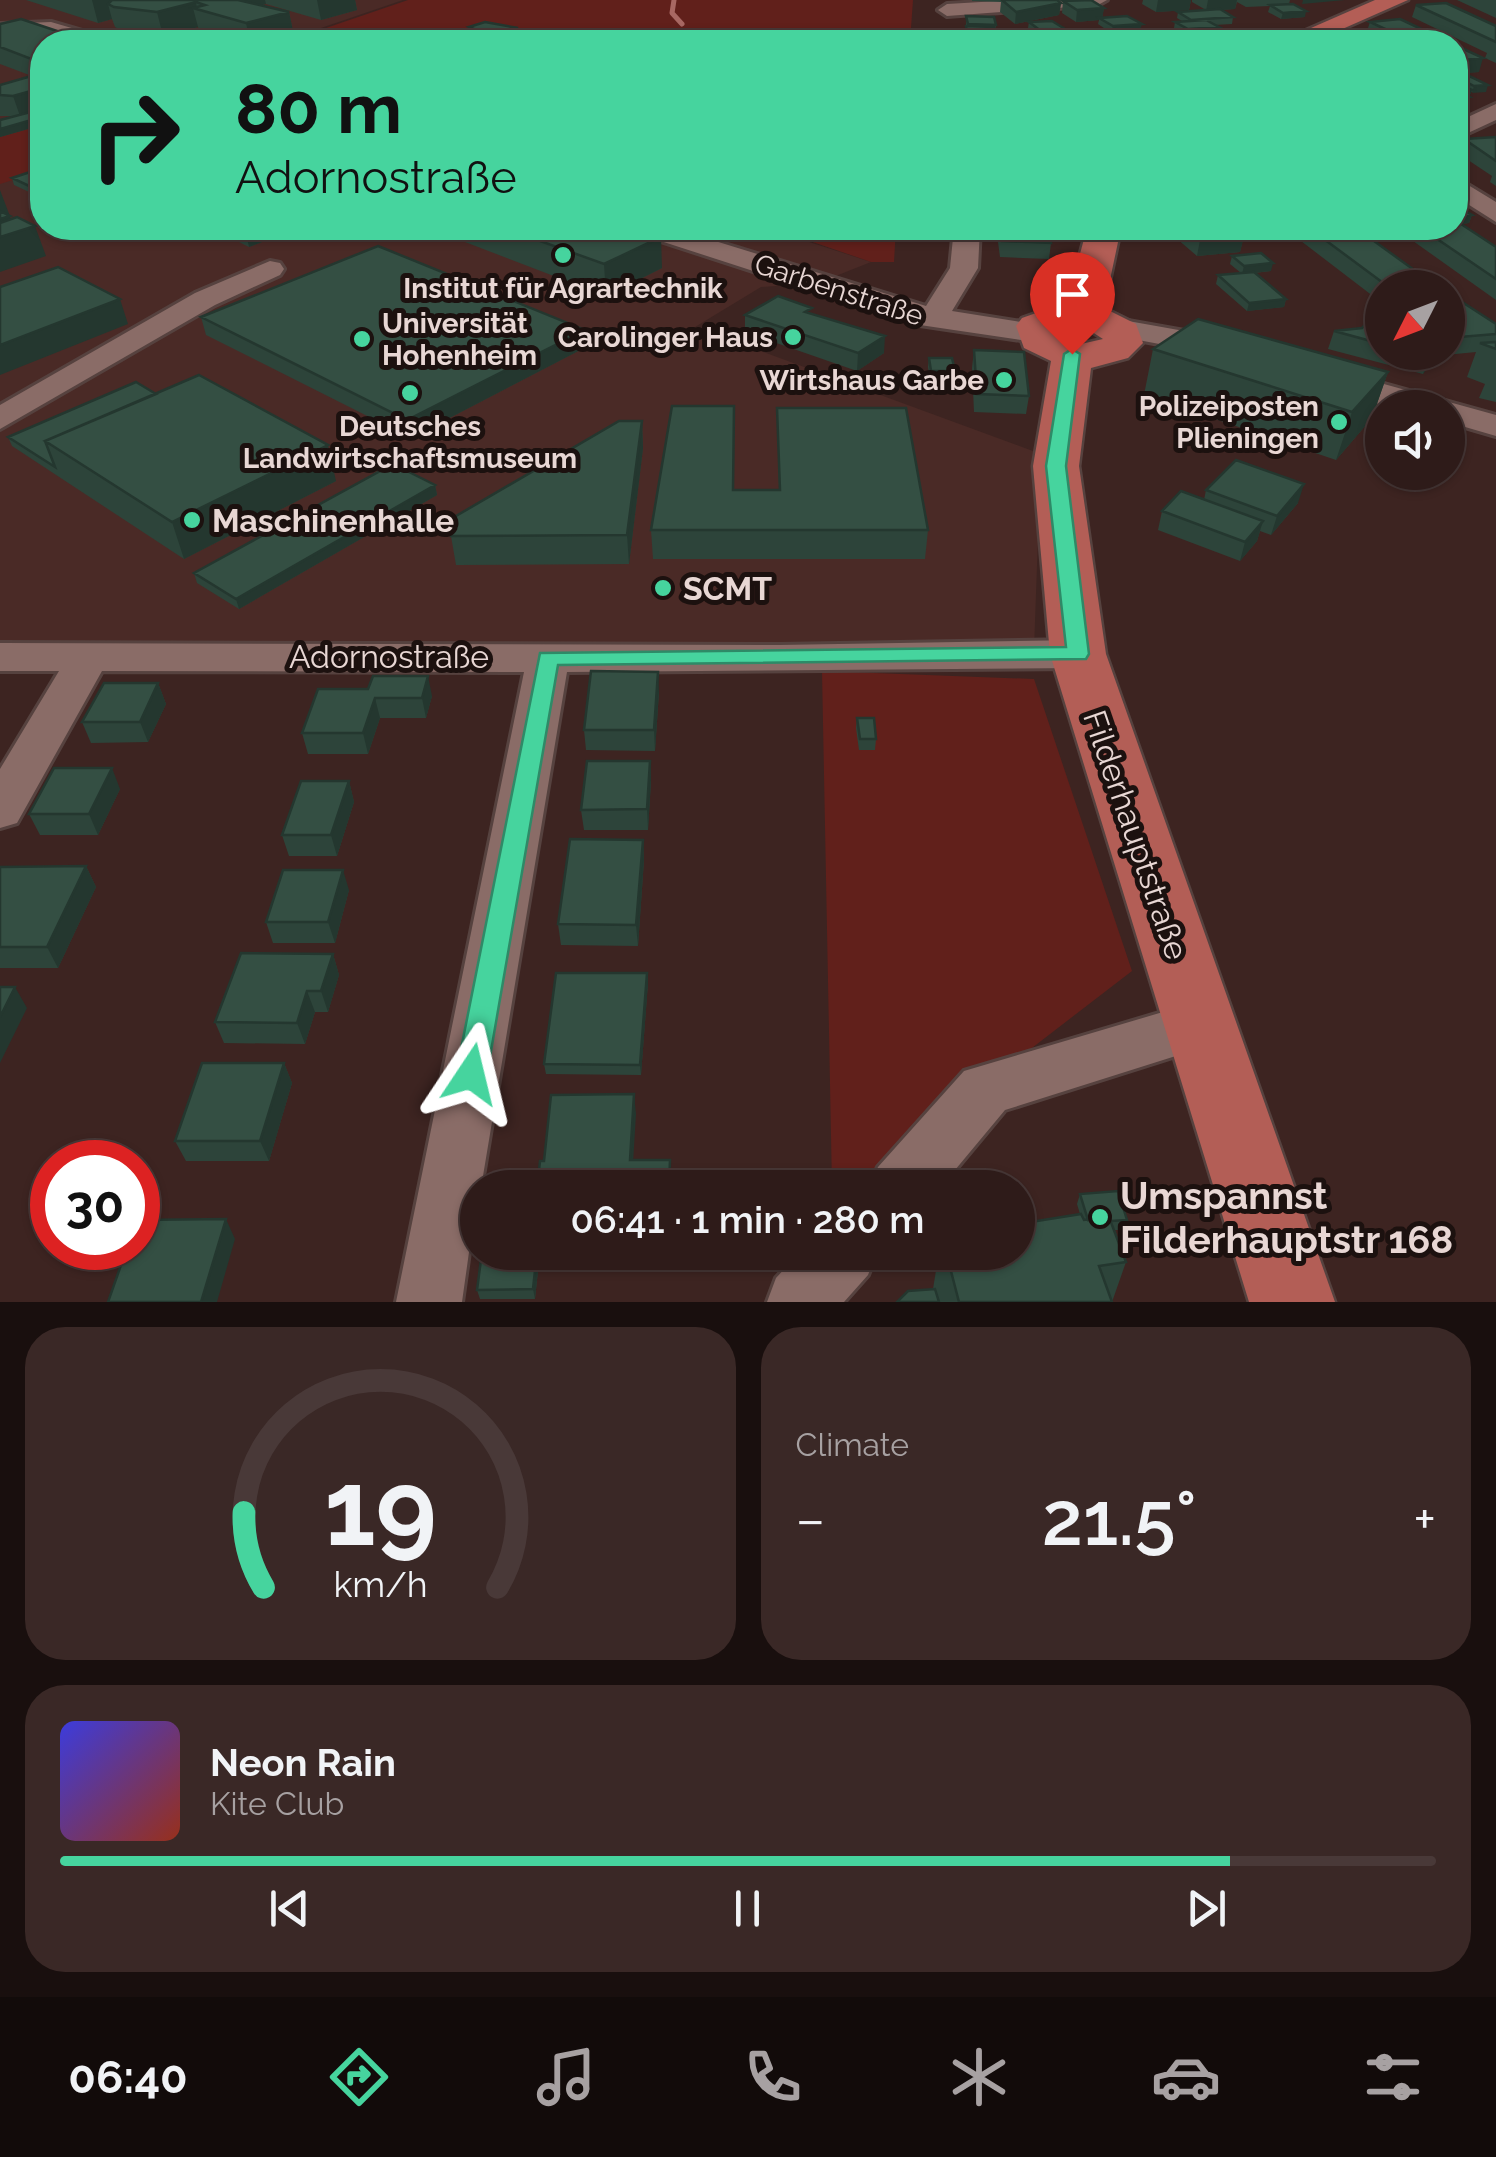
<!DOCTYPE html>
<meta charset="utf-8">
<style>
:root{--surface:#2e1b19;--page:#3a2826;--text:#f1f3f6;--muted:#a7a1a2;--line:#493938;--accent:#46d49e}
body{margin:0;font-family:Raleway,sans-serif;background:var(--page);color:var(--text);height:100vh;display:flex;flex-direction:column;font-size:38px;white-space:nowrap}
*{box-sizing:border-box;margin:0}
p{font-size:32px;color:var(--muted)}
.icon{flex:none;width:55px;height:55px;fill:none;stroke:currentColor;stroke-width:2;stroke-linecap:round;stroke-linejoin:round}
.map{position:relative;height:1302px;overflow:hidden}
.sheet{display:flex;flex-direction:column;gap:25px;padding:25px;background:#190f0e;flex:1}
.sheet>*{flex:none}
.banner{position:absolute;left:30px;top:30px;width:1438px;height:210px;border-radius:40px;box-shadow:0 2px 8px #0004,0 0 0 2px var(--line);background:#46d49e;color:#111;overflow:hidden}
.needle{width:65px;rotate:228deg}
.tools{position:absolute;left:1365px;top:270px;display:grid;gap:20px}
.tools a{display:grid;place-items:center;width:100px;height:100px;border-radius:50%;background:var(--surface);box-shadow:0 2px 8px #0004,0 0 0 2px var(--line);font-size:50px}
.speed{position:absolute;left:30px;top:1140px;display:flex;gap:20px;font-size:50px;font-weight:700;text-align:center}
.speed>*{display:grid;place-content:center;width:130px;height:130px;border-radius:50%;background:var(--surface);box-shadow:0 2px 8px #0004,0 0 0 2px var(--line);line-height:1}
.speed .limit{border:15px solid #d22;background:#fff;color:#111}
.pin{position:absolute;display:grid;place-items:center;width:85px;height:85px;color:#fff;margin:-102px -42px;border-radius:50% 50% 50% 0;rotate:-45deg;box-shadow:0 0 10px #0007}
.pin .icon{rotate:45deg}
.me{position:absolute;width:110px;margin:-55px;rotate:10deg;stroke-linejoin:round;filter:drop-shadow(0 0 8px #0008)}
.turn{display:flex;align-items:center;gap:35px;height:210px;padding:0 40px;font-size:45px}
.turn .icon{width:130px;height:130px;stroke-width:2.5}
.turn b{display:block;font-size:70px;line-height:85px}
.big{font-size:75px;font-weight:600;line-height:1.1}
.sheet .card{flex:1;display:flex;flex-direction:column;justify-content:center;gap:15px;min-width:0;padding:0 35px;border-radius:40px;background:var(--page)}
.sheet .dial{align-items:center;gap:0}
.dial svg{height:260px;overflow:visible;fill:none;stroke:var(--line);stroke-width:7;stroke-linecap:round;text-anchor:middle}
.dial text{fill:var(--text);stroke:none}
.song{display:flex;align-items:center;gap:30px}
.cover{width:120px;height:120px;border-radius:15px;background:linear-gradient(135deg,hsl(240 70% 55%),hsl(10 70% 35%))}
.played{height:10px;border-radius:5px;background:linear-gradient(90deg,var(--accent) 85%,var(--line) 85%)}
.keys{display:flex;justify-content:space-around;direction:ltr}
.heat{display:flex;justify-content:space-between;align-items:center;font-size:55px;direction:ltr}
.sheet .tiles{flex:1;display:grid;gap:25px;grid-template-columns:1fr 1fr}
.card:last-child{grid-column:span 2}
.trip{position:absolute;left:460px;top:1170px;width:575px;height:100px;border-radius:50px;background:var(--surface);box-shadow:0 2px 8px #0004,0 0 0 2px var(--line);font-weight:600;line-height:100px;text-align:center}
.tab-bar{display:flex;height:160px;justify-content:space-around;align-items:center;background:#120b0a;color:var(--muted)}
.tab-bar .icon{width:70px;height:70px}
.tab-bar .current{color:var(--accent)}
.tab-bar b{font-size:45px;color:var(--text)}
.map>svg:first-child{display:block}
.built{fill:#4a2a26}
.green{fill:#61201b}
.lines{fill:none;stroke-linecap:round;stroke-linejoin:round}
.stream{stroke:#a86863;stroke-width:5}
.minor-casing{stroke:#56423f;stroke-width:6}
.major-casing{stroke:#56423f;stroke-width:5}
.minor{fill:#8a6c67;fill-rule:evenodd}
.major{fill:#b35e56;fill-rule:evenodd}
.wall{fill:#2d443a}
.shaded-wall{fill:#24372f}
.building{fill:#344f43;stroke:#24372f;stroke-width:2.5}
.route{fill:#46d49e;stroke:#2e8a67;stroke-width:2.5}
.poi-dot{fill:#46d49e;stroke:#1c110f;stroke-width:4}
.labels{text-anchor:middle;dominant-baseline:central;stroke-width:10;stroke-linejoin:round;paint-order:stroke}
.far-poi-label{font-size:28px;font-weight:bold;fill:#e8d7d4;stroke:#1c110f;text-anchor:end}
.far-street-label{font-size:28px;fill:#e8d7d4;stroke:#1c110f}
.poi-label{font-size:32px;font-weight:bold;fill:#e8d7d4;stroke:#1c110f;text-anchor:start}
.street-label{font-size:32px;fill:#e8d7d4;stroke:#1c110f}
.near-poi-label{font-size:38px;font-weight:bold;fill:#e8d7d4;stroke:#1c110f;text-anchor:start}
</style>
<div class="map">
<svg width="1496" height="1302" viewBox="0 0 1496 1302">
<rect width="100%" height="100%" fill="#3d2421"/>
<!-- built -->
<path class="built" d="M0,0H403L280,42H42V228H766L871,262L818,283L761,287L695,327L1041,454L1034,650L0,654Z"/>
<!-- green -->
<path class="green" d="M408,0H913L910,42H285Z
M42,113V171L0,184V125Z
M772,228H896L894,262H871Z
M822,671L1034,679L1132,971L851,1187H832Z"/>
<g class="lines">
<!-- stream -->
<path class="stream" d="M674,0L672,13L682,24"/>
<defs>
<path id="minor" d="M1015,0H1107L1098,5L947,16L938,10L947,4Z
M51,22L106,38L109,42H80L50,34L0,36V24Z
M1496,104V120L1455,139V123Z
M1455,177L1496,202V222L1455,196Z
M635,228H673L926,306L950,268L954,228H980L978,268L952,311L1034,324L1049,333L1034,342L920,325L639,234Z
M270,261L280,263L284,269L280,275L215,305L0,429V405L195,293Z
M1117,319L1229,339L1245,348L1229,357L1106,334L1102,328L1106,322Z
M1326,368L1496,415V436L1448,422V408H1393L1315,385L1310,378Z
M1078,640L1093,644L1099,654L1093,664L1078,668L567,672L481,1188H478L462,1302H396L524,672L102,671L17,823L0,828V769L59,671H0V643L779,645Z
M1200,1001L1220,1008L1228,1025L1220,1042L1005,1110L940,1188H869L878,1167L964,1071Z
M800,1252H877L868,1275L844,1302H767L776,1278Z"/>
<path id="major" d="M1375,0H1408L1313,42H1279Z
M1087,228H1121L1104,308L1136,324L1143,343L1128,358L1091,368L1079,466L1106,654L1335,1302H1249L1050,654L1033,466L1051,361L1024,348L1016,326L1022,318L1067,302ZM1071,326L1086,328L1103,339L1081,344L1057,335Z"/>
</defs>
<!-- minor casing -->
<use href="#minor" class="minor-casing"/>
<!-- major casing -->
<use href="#major" class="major-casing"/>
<!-- minor -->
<use href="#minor" class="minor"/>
<!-- major -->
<use href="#major" class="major"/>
</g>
<!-- wall -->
<path class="wall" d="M26,0H355L357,10L321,20L266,4L261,5L289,12L294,36L268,42H236L199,31L198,27L163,36L121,30L115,27L112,19L98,23Z
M972,0H1057L1061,3L1059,15L1015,24L1000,12L1001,2L972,1Z
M1143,0H1191L1189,10L1156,12L1142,4Z
M1192,0H1290L1289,4L1305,17L1281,19L1268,12L1270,6L1246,7L1237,2L1235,9L1220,10L1233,17L1232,24L1214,25L1216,40L1185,42L1173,34L1175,22L1182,21L1177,18L1178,12L1206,10L1192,2Z
M1457,0H1496V18Z
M1063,1L1104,8L1102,18L1140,30L1111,33L1098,24L1099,20L1076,22L1062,13Z
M1416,5L1496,26V63L1485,58L1487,53L1412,17Z
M966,16L996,25L995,32L1044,42H970V40H966Z
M1029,22L1064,35L1040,37L1028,28Z
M1370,22L1449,42H1383L1366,34Z
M0,24L42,42V125L0,137L17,116H0V85L32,76L0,64Z
M469,27L518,28L519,41L514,42H476L470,40Z
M1455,45L1479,72L1464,73L1486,92H1471L1466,105L1458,86L1455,84Z
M1496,137V186L1490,182L1492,176L1459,154L1464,139Z
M42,168V198L14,185L12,178Z
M1472,215L1469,223L1461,224L1496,247V300L1399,231V230H1390L1386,228H1455Z
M463,228H633L662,268L606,296L465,242Z
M1000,228L1051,243L1049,259L1000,257L998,242Z
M1170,228H1234L1244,236L1240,252L1197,256L1169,232Z
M1284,228H1356L1439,288H1382V303Z
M233,232L278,236L249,247L235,240Z
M1232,256L1271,271L1255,273L1286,299L1284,307L1247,311L1216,284L1218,275L1241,273L1230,264Z
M1448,302L1496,334V402L1479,398L1485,384L1467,377L1476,352L1435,356L1423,374L1328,349L1334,331L1362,328L1382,316V352H1448Z
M811,314L884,353L857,371L745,332V315Z
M201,317L586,347L411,438L206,335Z
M1153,349L1388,372L1372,418L1336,460L1144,395Z
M974,350L1029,396L1026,414L974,412L972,368Z
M929,358L955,371L954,380H930L928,367Z
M156,394L336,481L184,559L12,446L8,437Z
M777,408L928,530L925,559H653L651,530L734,490H779Z
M642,421L643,448L629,564L456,565L451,536Z
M435,485L437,495L239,609L197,583L194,573Z
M1206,490L1298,503L1271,535L1260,531L1257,541L1240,561L1158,530L1162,511L1204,500Z
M158,683L166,704L148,742L91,743L82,722Z
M318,689L432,696L426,718H380L368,754H308L302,733Z
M659,692L655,751L586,750L584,730Z
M857,718L876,739L875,750H859L856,728Z
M650,761L651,781L648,830H584L581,810Z
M349,781L354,802L337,856H289L282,835Z
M120,789L98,835H40L29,814Z
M643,840L644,860L638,946L561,945L558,924Z
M86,866L96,887L58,968H0V867Z
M349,890L335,943H273L266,922Z
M333,954L339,975L328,1012H315L305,1044L224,1043L215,1022Z
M647,973L648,983L641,1075L546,1074L544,1064Z
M284,1063L292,1083L269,1161H186L175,1141Z
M1080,1194L1127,1220L1124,1230H1115L1126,1262L1112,1302H897L933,1289L939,1252H946L1080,1214L1077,1204Z
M482,1252H540L535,1299H480L477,1290Z"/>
<!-- shaded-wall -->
<path class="shaded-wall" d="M92,0H120L108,4L112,19L98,23Z
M213,0H265L266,4L221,16Z
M317,0H355L357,10L321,20Z
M1158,0H1191L1189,10L1156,12Z
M1208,0H1237L1235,9L1206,11Z
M1303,0H1345L1302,4Z
M196,2L197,9L193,8L198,27L163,36L157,12Z
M1061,3L1059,15L1015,24L1016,12Z
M1104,8L1102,20L1099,18V20L1076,22L1077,10Z
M1306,11L1305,17L1281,19L1283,13Z
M289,12L294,36L268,42H250L246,23Z
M1142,24L1140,30L1111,33L1113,26Z
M1219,27L1216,40L1185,42L1188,29Z
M518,28L519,41L514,42H492L491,36Z
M1065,29L1064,35L1040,37L1041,31Z
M1483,58L1479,72L1455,74V61Z
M1488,85L1486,92L1472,93L1474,86Z
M42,88V110L20,116L13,96Z
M1472,90L1469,97L1457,92Z
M1469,97L1466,105L1455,106V99Z
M42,117V125L0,137V129Z
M0,190L16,232L35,226L46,256L0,272Z
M1472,215L1469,223L1455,225V217Z
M277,228L278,236L249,247L247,238Z
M1244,236L1240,252L1197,256L1200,240Z
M661,237L662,268L606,296L604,264Z
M1273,263L1271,271L1242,274L1244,266Z
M120,299L128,324L0,375V345Z
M1286,299L1284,307L1247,311L1249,303Z
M585,330L586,347L411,438L407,420Z
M885,336L884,353L857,371L858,353Z
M1432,352H1436L1423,374L1429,356Z
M1388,372L1372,418L1336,460L1352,412Z
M642,421L643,448L629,564L627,535Z
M328,445L336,481L184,559L172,522Z
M1304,484L1298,503L1271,535L1277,516Z
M435,485L437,495L239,609L236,599Z
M1263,521L1257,541L1240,561L1245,542Z
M658,672L659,692L655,751L654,730Z
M428,676L432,696L426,718L422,698Z
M158,683L166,704L148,742L140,722Z
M375,698L380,718L368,754L363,733Z
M650,761L651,781L648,830L647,809Z
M112,768L120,789L98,835L89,814Z
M349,781L354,802L337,856L331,835Z
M643,840L644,860L638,946L636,925Z
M86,866L96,887L58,968L47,947Z
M343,870L349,890L335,943L328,922Z
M333,954L339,975L328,1012L321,991Z
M647,973L648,983L641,1075L640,1065Z
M15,987L27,1008L0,1063V1017Z
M307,991L315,1012L305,1044L297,1023Z
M284,1063L292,1083L269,1161L260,1141Z
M634,1094L636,1114L632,1180L630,1160Z
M226,1219L235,1239L217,1302H201Z
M537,1252H540L535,1299L533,1289Z"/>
<!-- building -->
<path class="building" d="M112,0H238L289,12L246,23L193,8L205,5L196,2L157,12L114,7L108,4Z
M1002,0H1057L1061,3L1016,12Z
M1091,0L1104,8L1077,10L1063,1Z
M1446,3L1496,26V42L1416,5Z
M1293,4L1306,11L1283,13L1270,5Z
M1220,9L1233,17L1191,20L1178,12Z
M966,16L994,17L996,25L968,24Z
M1127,16L1142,24L1113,26L1099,18Z
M21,19L90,42H42V61L39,62L0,47V24Z
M1400,19L1449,42H1413L1370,22Z
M1206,20L1219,27L1188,29L1175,22Z
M1052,21L1065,29L1041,31L1029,22Z
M485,22L518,28L491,36L469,27Z
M966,26L994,27L995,32H988L989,34H967Z
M1027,31L1044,42H973L970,38Z
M988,32L1011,33L989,35Z
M1358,40L1364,42H1330Z
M1455,45L1483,58L1455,61Z
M1455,72H1461L1488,85L1474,86L1455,76Z
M42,73V88L13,96L0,95V85Z
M1455,86H1462L1472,90L1457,92L1469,97L1455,99Z
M42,109V117L0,129V120Z
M1496,137V161L1464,139Z
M42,168V192L12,178Z
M1455,205L1472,215L1455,217Z
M0,211L10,216L0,219Z
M17,217L35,226L0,237V223Z
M1455,220L1496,247V279L1421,228H1455Z
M245,228H277L247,238L233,232Z
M504,228H633L661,237L604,264Z
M1000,228H1047L1051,243L1002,241Z
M1186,228H1234L1244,236L1200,240Z
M1309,228H1356L1439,288H1390Z
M378,246L585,330L407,420L201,317Z
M1261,253L1273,263L1244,266L1232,256Z
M58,267L120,299L0,345V287Z
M1254,272L1286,299L1249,303L1218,275Z
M778,296L812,308L805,312L885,336L858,353L745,315Z
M1459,300L1496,324V334L1448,338V302Z
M1382,316V344L1334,331L1362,328L1373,317Z
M1198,319L1388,372L1352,412L1153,349Z
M1496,342V349L1480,343Z
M974,350L1024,352L1029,396L977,394Z
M929,358H952L955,371H931Z
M199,375L328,445L172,522L45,441Z
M136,382L156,394L45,441L55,467L8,437Z
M672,406H734L733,490H780L777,408H906L928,530H651Z
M619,421H642L627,535L451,536L456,516Z
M1236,460L1304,484L1277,516L1206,490Z
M393,464L435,485L236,599L194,573Z
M1181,491L1263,521L1245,542L1162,511Z
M591,671L658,672L654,730H584Z
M373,676H428L422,698H375L363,733H302L318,689H368Z
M104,683H158L140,722H82Z
M857,718H874L876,739H860Z
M587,761H650L647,809L581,810Z
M54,768H112L89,814H29Z
M301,781H349L331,835H282Z
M570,839L643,840L636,925L558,924Z
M86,866L47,947H0V867Z
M283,870H343L328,922H266Z
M241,953L333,954L321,991H307L297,1023L215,1022Z
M556,973H647L640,1065L544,1064Z
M0,987H15L0,1017Z
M202,1063H284L260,1141H175Z
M634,1094L630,1160H670L669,1188H537L540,1161H544L551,1095Z
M1118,1191L1127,1220L1111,1221L1109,1217L1088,1220L1080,1194Z
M1081,1214L1084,1220L1109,1217L1126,1262L1099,1266L1112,1302H959L946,1252H1018V1224Z
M226,1219L201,1302H108L127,1248H138V1220Z
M482,1252H537L533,1289L477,1290Z
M935,1289L939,1302H897L908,1291Z"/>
<!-- route -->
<path class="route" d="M1072,349L1080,354L1066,466L1089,654L1086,659L558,665L487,1074L482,1084L471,1088L460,1084L456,1074L540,653L1066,647L1046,466L1064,354Z"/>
<!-- markers -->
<g class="poi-dot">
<circle cx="563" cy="255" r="10"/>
<circle cx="793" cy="337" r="10"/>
<circle cx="362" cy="339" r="10"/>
<circle cx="1004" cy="380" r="10"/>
<circle cx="410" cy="393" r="10"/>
<circle cx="1339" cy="422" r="10"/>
<circle cx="192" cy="520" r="10"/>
<circle cx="663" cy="588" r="10"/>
<circle cx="1100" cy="1217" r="10"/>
</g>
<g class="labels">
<!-- far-poi labels -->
<g class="far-poi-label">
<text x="563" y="288" text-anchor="middle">Institut für Agrartechnik</text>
<text x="382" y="323" text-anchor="start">Universität<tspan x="382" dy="32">Hohenheim</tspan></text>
<text x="773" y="337">Carolinger Haus</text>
<text x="984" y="380">Wirtshaus Garbe</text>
<text x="1319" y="406">Polizeiposten<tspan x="1319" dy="32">Plieningen</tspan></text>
<text x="410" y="426" text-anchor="middle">Deutsches<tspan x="410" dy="32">Landwirtschaftsmuseum</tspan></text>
</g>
<!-- far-street labels -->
<g class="far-street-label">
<text transform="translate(839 290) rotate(18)">Garbenstraße</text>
</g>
<!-- poi labels -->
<g class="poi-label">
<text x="212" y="520">Maschinenhalle</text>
<text x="683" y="588">SCMT</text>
</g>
<!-- street labels -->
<g class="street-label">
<text x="389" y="656">Adornostraße</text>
<text transform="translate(1136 835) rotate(71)">Filderhauptstraße</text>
</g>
<!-- near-poi labels -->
<g class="near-poi-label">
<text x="1120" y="1195">Umspannst<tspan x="1120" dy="44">Filderhauptstr 168</tspan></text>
</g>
</g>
</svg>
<div class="tools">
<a><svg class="needle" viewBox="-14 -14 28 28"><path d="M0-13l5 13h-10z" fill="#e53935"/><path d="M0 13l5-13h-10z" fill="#a7a1a2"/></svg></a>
<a><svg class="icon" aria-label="sound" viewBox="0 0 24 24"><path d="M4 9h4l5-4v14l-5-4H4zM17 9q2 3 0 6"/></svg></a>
</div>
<div class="speed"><div class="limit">30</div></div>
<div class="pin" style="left:1072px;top:354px;background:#d93025"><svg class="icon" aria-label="arrive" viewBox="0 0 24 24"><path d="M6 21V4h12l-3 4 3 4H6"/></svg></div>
<svg class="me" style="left:471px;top:1074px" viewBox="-20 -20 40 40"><path d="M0-17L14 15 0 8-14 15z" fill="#46d49e" stroke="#fff" stroke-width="4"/></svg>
<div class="trip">06:41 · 1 min · 280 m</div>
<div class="banner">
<div class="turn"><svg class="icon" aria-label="right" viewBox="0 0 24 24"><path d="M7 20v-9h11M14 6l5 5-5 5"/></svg><div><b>80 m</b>Adornostraße</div></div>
</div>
</div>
<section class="sheet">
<div class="tiles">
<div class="card dial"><svg viewBox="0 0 100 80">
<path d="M14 69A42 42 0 1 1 86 69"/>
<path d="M14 69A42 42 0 0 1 8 46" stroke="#46d49e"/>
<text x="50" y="56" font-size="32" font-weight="700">19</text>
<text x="50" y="72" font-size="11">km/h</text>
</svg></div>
<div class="card"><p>Climate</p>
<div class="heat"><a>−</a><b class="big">21.5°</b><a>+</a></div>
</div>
<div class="card">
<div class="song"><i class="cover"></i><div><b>Neon Rain</b><p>Kite Club</p></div></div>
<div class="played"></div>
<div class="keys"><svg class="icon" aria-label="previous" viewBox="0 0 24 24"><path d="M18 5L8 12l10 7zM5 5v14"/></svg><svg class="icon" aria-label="pause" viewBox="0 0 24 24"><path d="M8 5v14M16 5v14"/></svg><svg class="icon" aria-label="next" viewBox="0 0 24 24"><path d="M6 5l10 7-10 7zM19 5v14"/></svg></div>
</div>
</div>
</section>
<nav class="tab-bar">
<b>06:40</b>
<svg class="icon current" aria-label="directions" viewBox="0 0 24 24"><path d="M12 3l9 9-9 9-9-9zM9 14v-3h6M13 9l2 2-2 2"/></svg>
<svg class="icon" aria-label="music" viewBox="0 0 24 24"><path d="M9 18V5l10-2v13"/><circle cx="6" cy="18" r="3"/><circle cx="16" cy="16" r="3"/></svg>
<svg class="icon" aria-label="phone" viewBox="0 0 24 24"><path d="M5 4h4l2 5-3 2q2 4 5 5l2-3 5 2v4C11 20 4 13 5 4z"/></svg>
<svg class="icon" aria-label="climate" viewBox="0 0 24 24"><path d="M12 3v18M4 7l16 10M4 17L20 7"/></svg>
<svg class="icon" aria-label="car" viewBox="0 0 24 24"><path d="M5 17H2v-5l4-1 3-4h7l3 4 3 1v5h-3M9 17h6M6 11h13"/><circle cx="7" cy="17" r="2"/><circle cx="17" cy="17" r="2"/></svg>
<svg class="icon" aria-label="filters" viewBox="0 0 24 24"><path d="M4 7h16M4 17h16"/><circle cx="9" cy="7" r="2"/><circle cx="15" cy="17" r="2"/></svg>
</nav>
